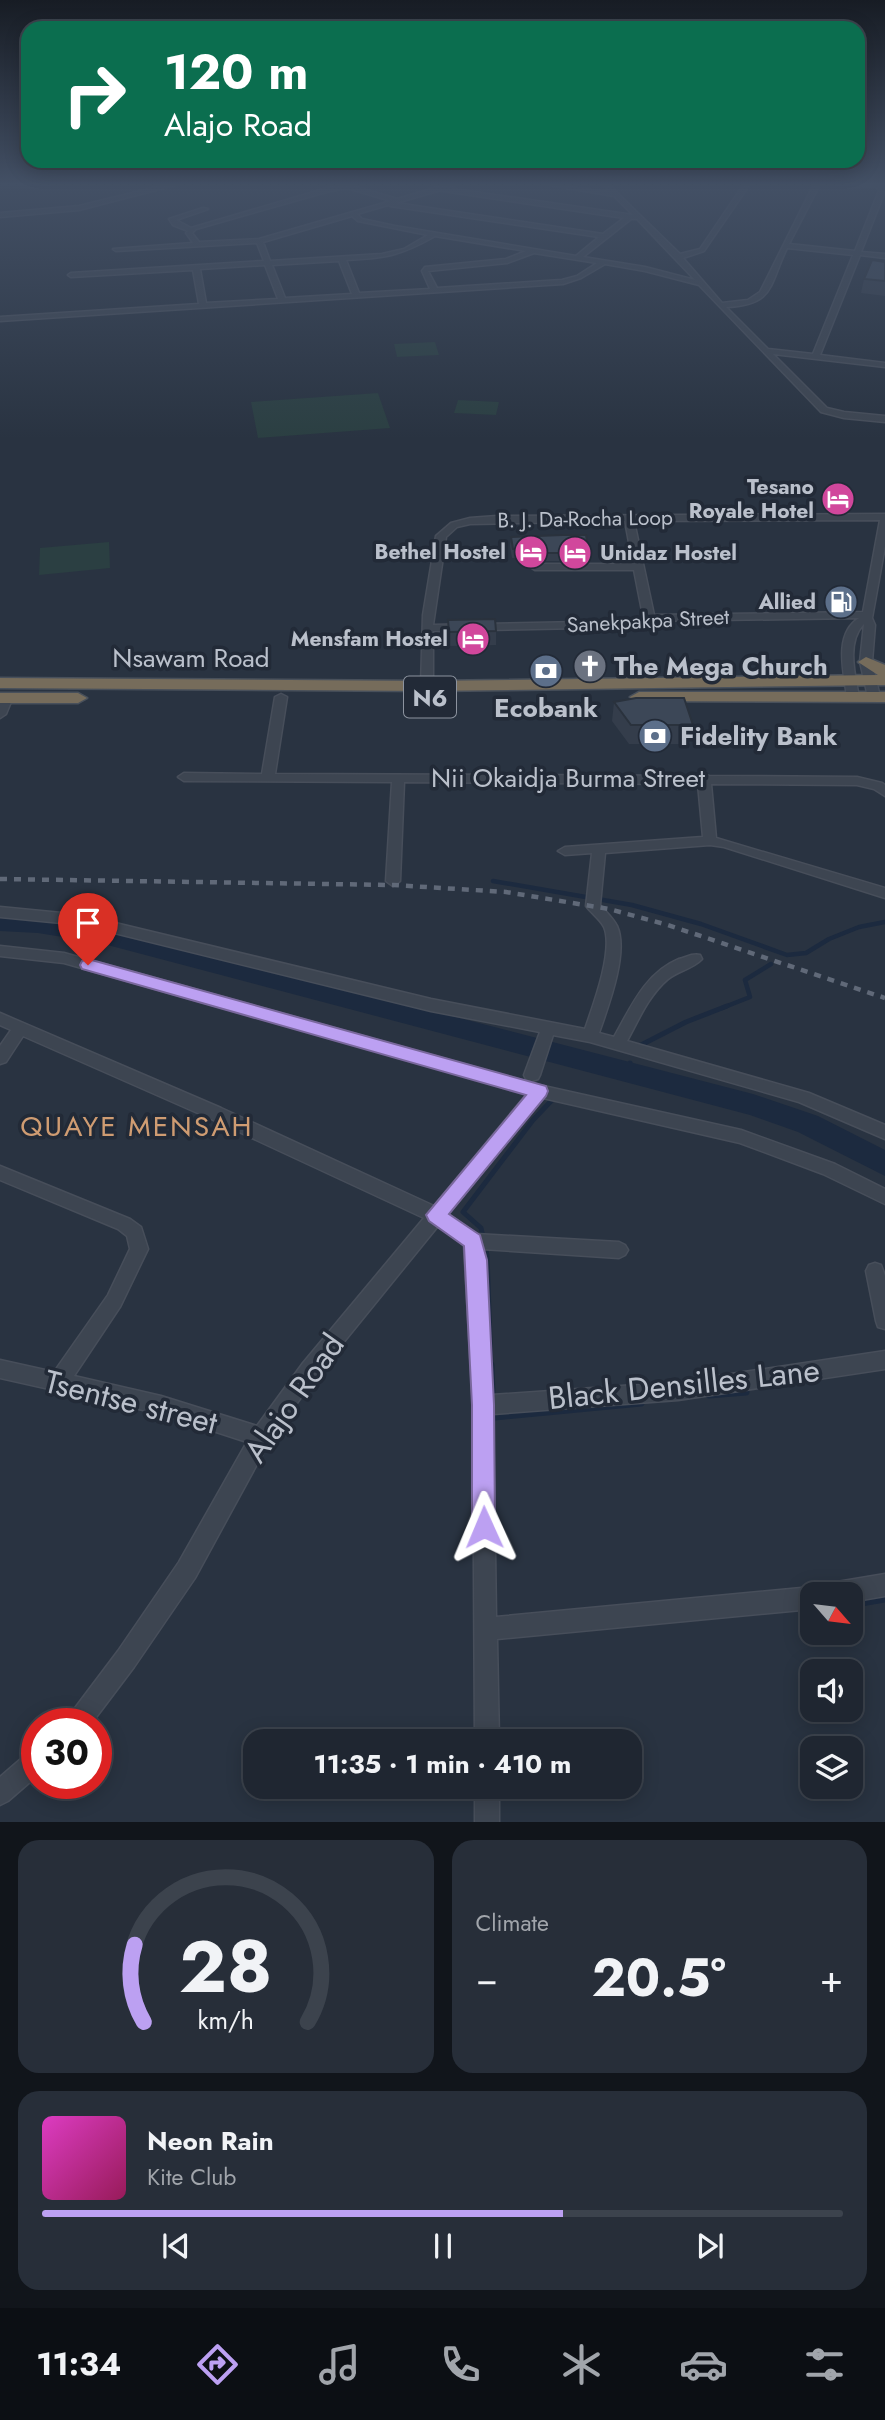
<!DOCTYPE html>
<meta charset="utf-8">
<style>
:root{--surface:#1f2631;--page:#272e39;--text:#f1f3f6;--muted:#a1a5ab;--line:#3c434d;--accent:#bca0f2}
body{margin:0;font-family:Jost,sans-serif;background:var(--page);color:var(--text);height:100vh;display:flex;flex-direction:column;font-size:26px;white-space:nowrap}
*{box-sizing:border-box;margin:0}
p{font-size:23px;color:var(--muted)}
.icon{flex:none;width:38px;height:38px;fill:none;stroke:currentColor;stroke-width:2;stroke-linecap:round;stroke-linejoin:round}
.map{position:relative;height:1822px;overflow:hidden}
.panel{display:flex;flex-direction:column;gap:18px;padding:18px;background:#11151b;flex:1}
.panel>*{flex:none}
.guide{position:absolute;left:21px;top:21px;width:844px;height:147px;border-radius:21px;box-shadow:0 4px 18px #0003,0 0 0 2px var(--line);background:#0b6e4f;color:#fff;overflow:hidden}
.needle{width:46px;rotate:118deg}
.tools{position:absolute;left:800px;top:1582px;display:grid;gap:14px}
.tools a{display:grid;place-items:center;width:63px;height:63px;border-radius:14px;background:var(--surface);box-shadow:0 4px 18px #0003,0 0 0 2px var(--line);font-size:35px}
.speed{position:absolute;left:21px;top:1708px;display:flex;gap:14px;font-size:35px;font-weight:700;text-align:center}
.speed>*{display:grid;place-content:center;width:91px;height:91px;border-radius:50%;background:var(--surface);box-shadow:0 4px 18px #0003,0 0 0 2px var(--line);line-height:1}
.speed .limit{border:10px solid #d22;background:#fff;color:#111}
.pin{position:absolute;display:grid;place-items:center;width:60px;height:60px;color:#fff;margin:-72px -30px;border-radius:50% 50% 50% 0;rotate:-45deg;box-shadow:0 0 7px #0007}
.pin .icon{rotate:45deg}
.me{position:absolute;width:77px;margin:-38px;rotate:359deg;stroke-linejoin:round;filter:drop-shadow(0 0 5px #0008)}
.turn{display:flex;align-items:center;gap:24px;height:147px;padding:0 28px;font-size:32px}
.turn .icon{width:91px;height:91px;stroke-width:2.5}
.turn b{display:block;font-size:49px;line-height:60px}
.big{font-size:52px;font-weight:700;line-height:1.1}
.panel .widget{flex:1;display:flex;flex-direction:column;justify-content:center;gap:10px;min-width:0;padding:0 24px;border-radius:21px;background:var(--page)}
.panel .dial{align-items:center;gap:0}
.dial svg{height:182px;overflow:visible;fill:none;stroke:var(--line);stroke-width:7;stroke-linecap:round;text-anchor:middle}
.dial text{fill:var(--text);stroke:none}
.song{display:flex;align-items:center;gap:21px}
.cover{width:84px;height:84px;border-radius:10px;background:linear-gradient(135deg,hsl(310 70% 55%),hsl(330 70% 35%))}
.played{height:7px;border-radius:4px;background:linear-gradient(90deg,var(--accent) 65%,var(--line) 65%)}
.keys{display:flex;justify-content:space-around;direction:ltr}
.heat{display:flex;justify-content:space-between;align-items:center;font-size:38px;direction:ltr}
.panel .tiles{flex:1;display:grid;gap:18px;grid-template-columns:1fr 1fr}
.widget:last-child{grid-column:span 2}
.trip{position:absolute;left:243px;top:1729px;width:399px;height:70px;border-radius:21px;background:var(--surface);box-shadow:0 4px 18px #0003,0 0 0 2px var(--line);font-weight:700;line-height:70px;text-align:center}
.tab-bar{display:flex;height:112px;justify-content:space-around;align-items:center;background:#0c0f14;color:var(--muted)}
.tab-bar .icon{width:49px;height:49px}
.tab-bar .selected{color:var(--accent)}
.tab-bar b{font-size:32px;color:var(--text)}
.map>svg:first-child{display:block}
.green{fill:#2b3f42}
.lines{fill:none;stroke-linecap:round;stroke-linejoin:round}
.stream-far2{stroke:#1c2a3f;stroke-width:4.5}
.stream-far1{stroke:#1c2a3f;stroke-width:5}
.stream{stroke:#1c2a3f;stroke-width:7}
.river{fill:#1c2a3f;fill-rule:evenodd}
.minor-casing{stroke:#474e5a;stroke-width:3}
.highway-casing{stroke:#48505b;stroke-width:3}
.minor{fill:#3d4551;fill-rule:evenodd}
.highway{fill:#766c5b;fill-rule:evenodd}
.rail{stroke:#606978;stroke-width:4.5;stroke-dasharray:7 7;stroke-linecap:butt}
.wall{fill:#343d4b}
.building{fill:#3c4757;stroke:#2a323d;stroke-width:2}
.route{fill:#bca0f2;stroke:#7a689d;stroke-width:2}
.labels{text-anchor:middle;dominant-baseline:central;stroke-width:7;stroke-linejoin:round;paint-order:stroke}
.far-poi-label{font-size:21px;font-weight:bold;fill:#bac0cb;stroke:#222a37;text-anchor:end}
.far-street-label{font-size:21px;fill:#bac0cb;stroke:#222a37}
.shield{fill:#222a37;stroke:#8c939f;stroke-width:2}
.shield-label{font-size:24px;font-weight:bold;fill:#bac0cb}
.street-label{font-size:26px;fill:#bac0cb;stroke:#222a37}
.poi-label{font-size:26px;font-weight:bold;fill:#bac0cb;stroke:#222a37;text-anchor:start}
.neighbourhood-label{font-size:28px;letter-spacing:2px;fill:#cf9c72;stroke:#222a37}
.near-street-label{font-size:32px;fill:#bac0cb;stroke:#222a37}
</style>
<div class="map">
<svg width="885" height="1822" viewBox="0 0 885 1822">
<rect width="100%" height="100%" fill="#293341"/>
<!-- green -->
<path class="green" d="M435,342L439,355L397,357L394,344Z
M378,393L390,428L258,438L251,402Z
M458,400L499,402L496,415L454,413Z
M109,542L110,568L39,575L40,548Z"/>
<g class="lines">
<!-- stream-far2 -->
<path class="stream-far2" d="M493,881L632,905L701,924L787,955L806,953L829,939L859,927L885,922
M722,1008L750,997L745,980L771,964"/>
<!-- stream-far1 -->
<path class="stream-far1" d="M639,1046L686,1022L727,1006
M625,1073L630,1063
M491,1367L487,1255L481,1228L463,1212L533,1120L553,1099"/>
<!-- stream -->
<path class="stream" d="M491,1365L492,1395
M709,1395L746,1392
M495,1417L641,1403
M861,1603L885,1599"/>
<!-- river -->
<path class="river" d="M0,913L38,915L100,925L753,1094L818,1116L885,1150V1176L798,1132L750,1115L100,943L38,933L0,931Z"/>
<defs>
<path id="minor" d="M169,184H179L79,210L0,217V213L79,206Z
M347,184L397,199L448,184H457L447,188L633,215L614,196L544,184L610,192L602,184H608L680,254L700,249L744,184H750L704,251L683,258L722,303L748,300L760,292L814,184H820L789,244L855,251L880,188L853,184H885V191L861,252L885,254V258L860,255L820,355L885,363V367L773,354L827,408L844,412L885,416V422L844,418L821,412L699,285L645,271L605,264L581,278L563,284L0,321V317L199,304L193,270L71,277L68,275L71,273L264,261L257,243L116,251L113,249L193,243L186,233L188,231L173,225L169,219L203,208L208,209L176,220L191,228L327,188ZM347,188L391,201L259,239L199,242L192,233L196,229L330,191ZM441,190L443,191L624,218L603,234L396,203ZM388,205L390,206L599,237L576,256L395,226L362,219L357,214ZM352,216L358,221L428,235L404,249L382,254L270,261L263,242ZM631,219H637L695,280L645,267L583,257ZM435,236L526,251L506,259L425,267L422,271L430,289L359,293L346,260C385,258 400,256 435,236ZM787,248L853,255L813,354L768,349L726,307C775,305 769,285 787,248ZM534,253L597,263L577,276L562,280L437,288L428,271L507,263ZM339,261L352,294L285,298L272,265ZM265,265L278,299L206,303L200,269Z
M885,514V546L872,618L875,625L872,662L880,697L878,699L874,700L868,697L860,662L864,624C846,642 855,675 859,697L853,700L847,697C844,673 833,634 859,618L650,621L632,627L433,631V686L427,689L421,686L423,615L436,536L451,523L470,518L497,516ZM880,520L863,612L654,615L634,521ZM625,521L633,564H535L530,567L535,570H634L643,616L631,621L433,625L446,537L457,527L470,524Z
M7,694L13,697L6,714L0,718V700L3,695Z
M281,694L287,697L275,774L699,776L704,774L709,776L857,777L882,783L885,785V796L874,789L857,785L711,784L716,838L885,888V898L724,847L710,845L605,853L600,905C606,912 613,918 617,926C629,952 608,1007 599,1033L614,1037C631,1007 645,973 679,959C687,957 692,953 700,955L702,959C694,968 678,971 668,979C649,995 639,1019 627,1041L809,1093L885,1125V1139L799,1102L590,1042L553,1035L540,1075L538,1079L532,1081L526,1079L524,1075L540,1032L431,1011L82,925L0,917V907L82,915L431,999L585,1029C593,1006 614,950 604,927C600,919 591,913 586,906L592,853L565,855L558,851L565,847L703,837L698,784L404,782L400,881L393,886L386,881L392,782L184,781L178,777L184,773L262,774L275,697Z
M0,946L64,953L539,1085L741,1130L835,1164L885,1189V1204L823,1174L740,1143L543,1098L448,1214L476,1234L619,1242L625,1245L628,1250L625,1255L619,1258L482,1249L492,1395L678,1382L885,1351V1369L678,1400L493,1414L496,1617L812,1587L821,1593L823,1586L831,1583L885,1574V1596L850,1602V1594H812V1609L497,1639L499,1741H475L473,1405L464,1245L438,1226L317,1375L268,1444L195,1578L134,1667L91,1724H66L69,1716L118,1651L179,1562L247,1442L161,1414L0,1378V1360L54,1372L108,1295L130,1249L127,1236L118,1229L0,1180V1166L130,1219L141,1227L148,1249L120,1307L74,1376L161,1396L257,1426L303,1363L424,1218L209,1118L23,1036L6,1062L0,1064V1046L11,1030L0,1025V1013L221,1108L434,1206L527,1094L64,963L0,956Z
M875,1263L881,1265L885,1276V1329L878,1327L876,1321L866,1271L869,1265Z
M37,1748V1776L8,1801L0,1805V1777L29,1752Z
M475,1787H499V1822H475Z"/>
<path id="highway" d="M866,657L885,665V685L427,691L0,688V678L427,681L878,675L858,662Z
M639,692H885V702L633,701L630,697Z
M0,693H78L87,698L78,703H0Z"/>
</defs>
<!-- minor casing -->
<use href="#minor" class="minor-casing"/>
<!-- highway casing -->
<use href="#highway" class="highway-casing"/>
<!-- minor -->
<use href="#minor" class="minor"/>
<!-- highway -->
<use href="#highway" class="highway"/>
<!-- rail -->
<path class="rail" d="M0,879L393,885L506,892L609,909L668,925L885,998"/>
</g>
<!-- wall -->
<path class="wall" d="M885,262V296L861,293L864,279Z
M511,537L589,553L588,561H545L544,557L512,558L510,546Z
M448,620L496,631V645L449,646Z
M614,702L693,725L690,744H629L612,721Z"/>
<!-- building -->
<path class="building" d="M872,260L885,262V281L864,279Z
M563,535H586L589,553H545L544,548L513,549L511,537Z
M495,619L496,631L449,632L448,620Z
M636,698H684L693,725H631L614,702Z"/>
<!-- sky -->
<linearGradient id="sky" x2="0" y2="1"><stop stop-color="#171c24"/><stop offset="0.42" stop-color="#435065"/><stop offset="1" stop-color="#435065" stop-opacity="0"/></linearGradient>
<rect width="885" height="439" fill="url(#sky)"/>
<!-- route -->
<path class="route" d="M88,959L546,1086L548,1091L546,1096L449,1214L480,1235L487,1260L494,1405L495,1527L492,1536L484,1539L475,1536L472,1527V1405L464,1246L429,1221L426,1215L526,1095L82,969L80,965L82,961Z"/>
<!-- icons -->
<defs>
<symbol id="hotel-disc" viewBox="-11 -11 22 22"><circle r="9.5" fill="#d1479c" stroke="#222a37"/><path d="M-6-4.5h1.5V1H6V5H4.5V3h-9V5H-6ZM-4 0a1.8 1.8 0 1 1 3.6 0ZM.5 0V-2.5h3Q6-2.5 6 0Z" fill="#fff"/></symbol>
<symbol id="fuel-disc" viewBox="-11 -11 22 22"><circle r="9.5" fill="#5c6f8a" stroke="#222a37"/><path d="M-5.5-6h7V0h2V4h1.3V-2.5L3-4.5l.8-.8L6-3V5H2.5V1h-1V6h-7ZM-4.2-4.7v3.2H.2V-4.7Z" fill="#fff"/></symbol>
<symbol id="church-disc" viewBox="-11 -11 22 22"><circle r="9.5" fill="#6b7280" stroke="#222a37"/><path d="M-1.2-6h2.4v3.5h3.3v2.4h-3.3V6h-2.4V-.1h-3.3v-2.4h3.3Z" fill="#fff"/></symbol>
<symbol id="bank-disc" viewBox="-11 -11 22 22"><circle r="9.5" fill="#5c6f8a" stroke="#222a37"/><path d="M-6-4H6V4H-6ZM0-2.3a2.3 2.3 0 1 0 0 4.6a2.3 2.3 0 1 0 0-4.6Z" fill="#fff"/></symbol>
</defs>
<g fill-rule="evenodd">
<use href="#hotel-disc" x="819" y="480" width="38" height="38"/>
<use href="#hotel-disc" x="512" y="533" width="38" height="38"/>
<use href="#hotel-disc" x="556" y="534" width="38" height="38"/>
<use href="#fuel-disc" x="822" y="583" width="38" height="38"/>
<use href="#hotel-disc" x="454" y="620" width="38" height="38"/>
<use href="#church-disc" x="571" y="647" width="38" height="38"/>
<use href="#bank-disc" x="527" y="652" width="38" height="38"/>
<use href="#bank-disc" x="636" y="717" width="38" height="38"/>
</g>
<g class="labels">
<!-- far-poi labels -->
<g class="far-poi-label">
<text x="814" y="487">Tesano<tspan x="814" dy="24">Royale Hotel</tspan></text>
<text x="506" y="552">Bethel Hostel</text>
<text x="600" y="553" text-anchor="start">Unidaz Hostel</text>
<text x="816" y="602">Allied</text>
<text x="448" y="639">Mensfam Hostel</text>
</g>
<!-- far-street labels -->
<g class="far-street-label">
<text transform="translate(585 519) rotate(-1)">B. J. Da-Rocha Loop</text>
<text transform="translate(648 621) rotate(-3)">Sanekpakpa Street</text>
</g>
<!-- shield labels -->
<rect class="shield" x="404" y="676.5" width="52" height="41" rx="5"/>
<g class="shield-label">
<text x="430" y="697">N6</text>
</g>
<!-- street labels -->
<g class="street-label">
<text x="191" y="658">Nsawam Road</text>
<text x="568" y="778">Nii Okaidja Burma Street</text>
</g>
<!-- poi labels -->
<g class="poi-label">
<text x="614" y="666">The Mega Church</text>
<text x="546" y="708" text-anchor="middle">Ecobank</text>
<text x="680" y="736">Fidelity Bank</text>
</g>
<!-- neighbourhood labels -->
<g class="neighbourhood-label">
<text x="137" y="1126">QUAYE MENSAH</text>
</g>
<!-- near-street labels -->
<g class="near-street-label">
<text transform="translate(684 1384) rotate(-6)">Black Densilles Lane</text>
<text transform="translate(294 1398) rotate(-55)">Alajo Road</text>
<text transform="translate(131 1402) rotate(14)">Tsentse street</text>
</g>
</g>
</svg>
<div class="tools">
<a><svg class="needle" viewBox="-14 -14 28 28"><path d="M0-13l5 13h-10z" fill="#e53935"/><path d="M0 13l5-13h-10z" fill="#a1a5ab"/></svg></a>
<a><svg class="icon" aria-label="sound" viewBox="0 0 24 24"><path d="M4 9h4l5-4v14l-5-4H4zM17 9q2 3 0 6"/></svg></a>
<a><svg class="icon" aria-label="layers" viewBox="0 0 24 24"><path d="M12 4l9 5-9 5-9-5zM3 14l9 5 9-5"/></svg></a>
</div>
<div class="speed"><div class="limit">30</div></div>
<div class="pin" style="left:88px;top:965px;background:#d93025"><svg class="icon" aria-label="arrive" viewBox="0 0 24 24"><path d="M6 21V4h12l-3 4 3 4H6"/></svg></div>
<svg class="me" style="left:484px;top:1527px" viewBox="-20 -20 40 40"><path d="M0-17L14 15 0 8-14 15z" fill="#bca0f2" stroke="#fff" stroke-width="4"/></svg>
<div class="trip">11:35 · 1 min · 410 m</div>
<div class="guide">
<div class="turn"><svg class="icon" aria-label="right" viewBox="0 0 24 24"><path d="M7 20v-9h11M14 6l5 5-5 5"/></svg><div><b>120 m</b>Alajo Road</div></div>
</div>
</div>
<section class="panel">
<div class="tiles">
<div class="widget dial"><svg viewBox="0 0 100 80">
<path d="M14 69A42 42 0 1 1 86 69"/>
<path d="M14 69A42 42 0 0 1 10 35" stroke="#bca0f2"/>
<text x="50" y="56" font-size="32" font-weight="700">28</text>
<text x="50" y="72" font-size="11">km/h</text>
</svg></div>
<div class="widget"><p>Climate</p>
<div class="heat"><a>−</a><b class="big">20.5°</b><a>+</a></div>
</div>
<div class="widget">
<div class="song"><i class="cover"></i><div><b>Neon Rain</b><p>Kite Club</p></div></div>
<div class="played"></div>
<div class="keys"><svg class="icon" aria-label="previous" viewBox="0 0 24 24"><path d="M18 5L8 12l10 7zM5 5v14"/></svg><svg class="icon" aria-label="pause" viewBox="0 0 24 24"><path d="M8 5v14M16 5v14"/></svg><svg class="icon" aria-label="next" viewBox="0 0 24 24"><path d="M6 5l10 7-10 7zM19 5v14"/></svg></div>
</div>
</div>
</section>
<nav class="tab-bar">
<b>11:34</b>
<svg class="icon selected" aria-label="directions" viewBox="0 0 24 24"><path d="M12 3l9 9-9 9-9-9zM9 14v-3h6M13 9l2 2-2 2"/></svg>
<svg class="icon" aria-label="music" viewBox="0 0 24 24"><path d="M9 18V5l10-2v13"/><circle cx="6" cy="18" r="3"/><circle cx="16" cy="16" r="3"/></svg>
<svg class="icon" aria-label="phone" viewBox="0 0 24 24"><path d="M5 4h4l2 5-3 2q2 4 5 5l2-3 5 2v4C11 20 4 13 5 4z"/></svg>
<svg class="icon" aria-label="climate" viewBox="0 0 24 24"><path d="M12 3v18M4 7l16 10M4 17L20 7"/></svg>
<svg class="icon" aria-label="car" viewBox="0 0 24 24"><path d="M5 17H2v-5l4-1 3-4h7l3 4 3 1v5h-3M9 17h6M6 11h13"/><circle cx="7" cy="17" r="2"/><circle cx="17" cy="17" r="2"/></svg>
<svg class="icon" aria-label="filters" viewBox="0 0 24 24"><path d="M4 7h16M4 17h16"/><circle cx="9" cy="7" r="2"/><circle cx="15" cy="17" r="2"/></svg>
</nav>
